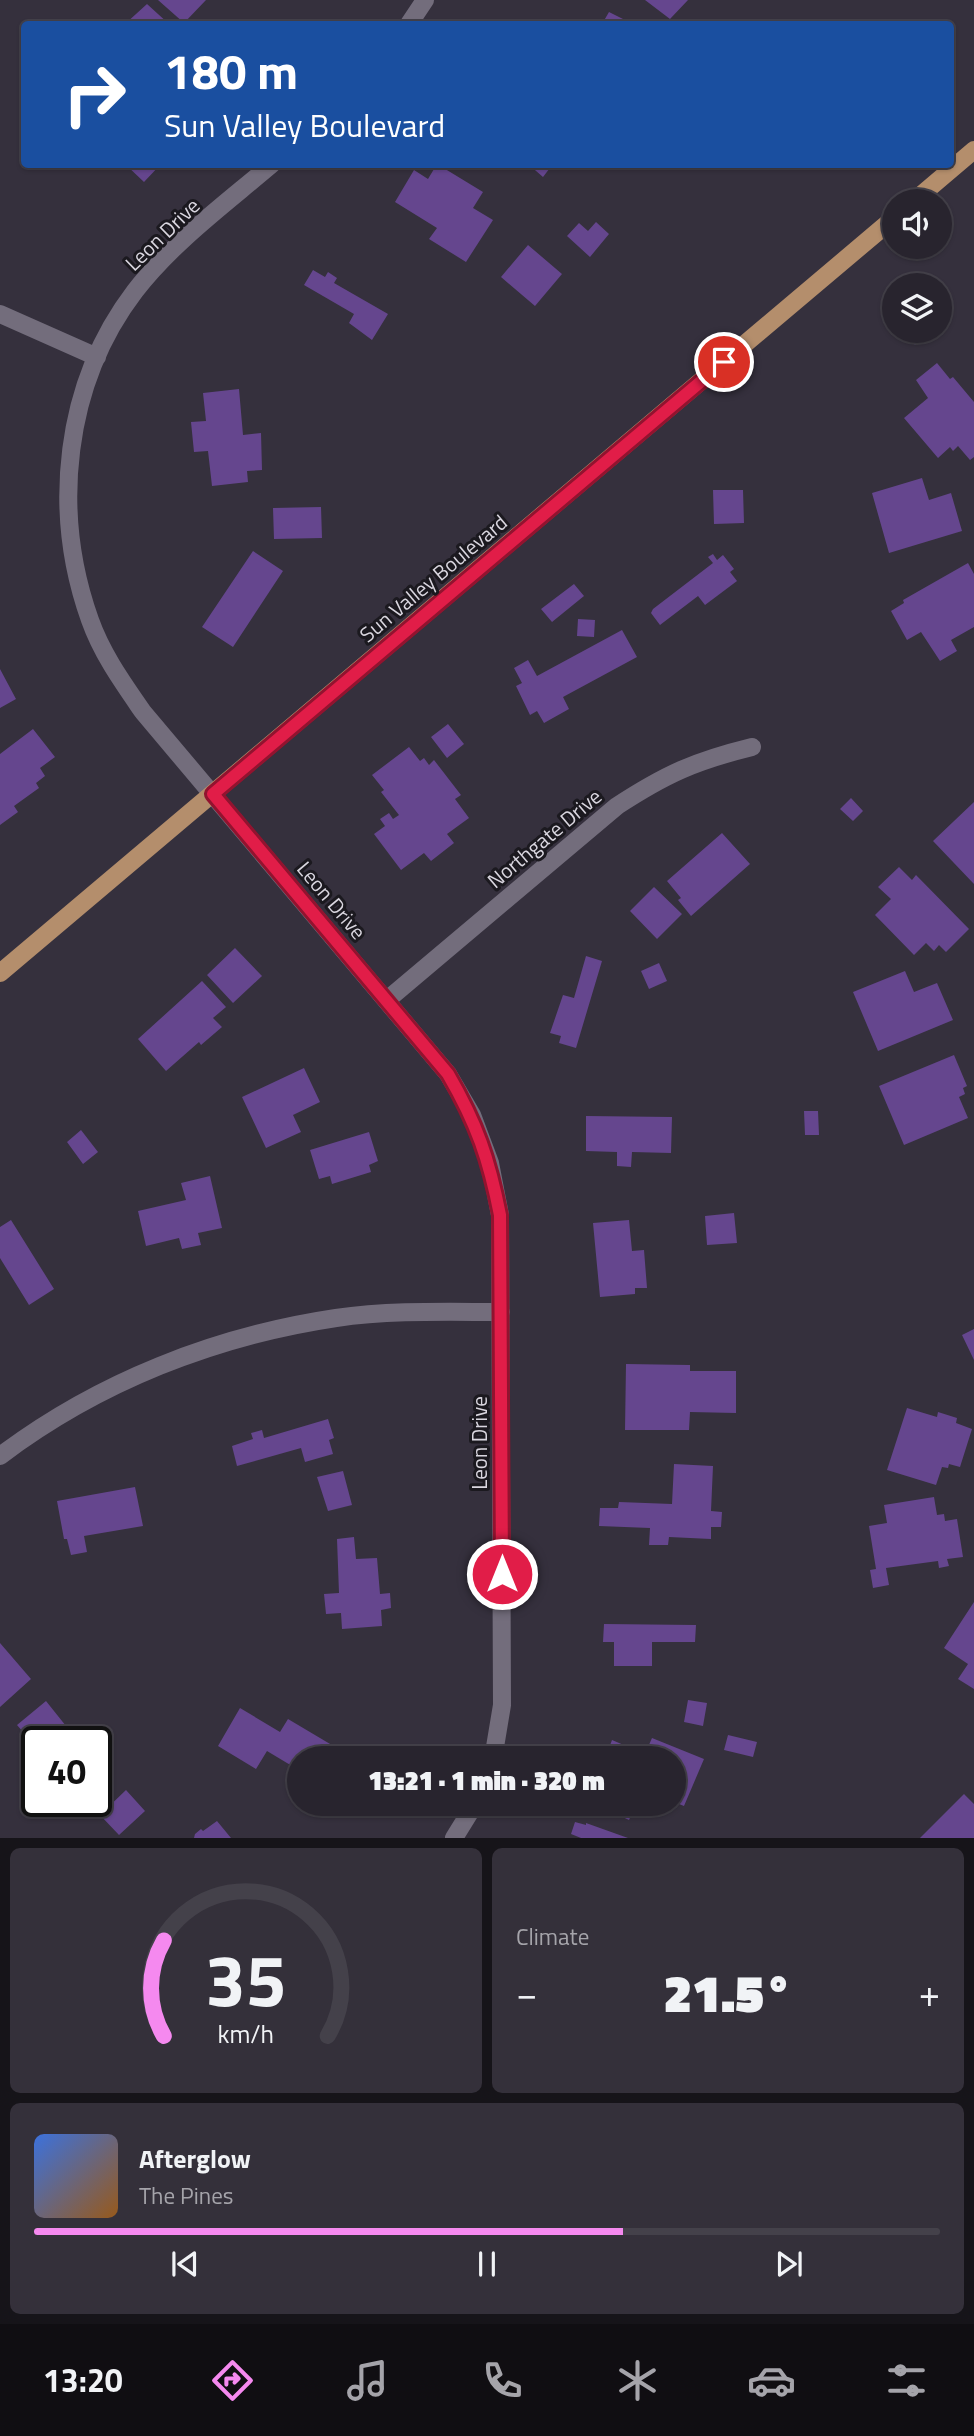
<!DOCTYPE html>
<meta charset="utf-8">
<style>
:root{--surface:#28242e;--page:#34303a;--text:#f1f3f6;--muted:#a5a4aa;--line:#44414a;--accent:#f589ef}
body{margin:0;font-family:"Titillium Web",sans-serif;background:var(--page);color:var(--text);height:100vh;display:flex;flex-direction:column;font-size:26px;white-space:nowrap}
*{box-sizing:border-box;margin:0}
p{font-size:23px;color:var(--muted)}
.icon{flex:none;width:38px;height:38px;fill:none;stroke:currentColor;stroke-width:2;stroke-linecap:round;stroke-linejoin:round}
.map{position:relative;height:1838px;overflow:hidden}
.side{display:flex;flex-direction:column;gap:10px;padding:10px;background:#161419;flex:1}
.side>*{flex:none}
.banner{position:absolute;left:21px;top:21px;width:933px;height:147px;border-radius:7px;box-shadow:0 2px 5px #0004,0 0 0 2px var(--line);background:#1a4fa0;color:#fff;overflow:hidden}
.fabs{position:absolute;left:882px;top:189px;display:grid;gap:14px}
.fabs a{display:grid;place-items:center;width:70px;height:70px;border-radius:50%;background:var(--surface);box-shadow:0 2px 5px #0004,0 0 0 2px var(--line);font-size:35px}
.speed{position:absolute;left:21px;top:1726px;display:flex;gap:14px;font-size:35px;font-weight:700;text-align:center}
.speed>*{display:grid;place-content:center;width:91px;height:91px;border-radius:50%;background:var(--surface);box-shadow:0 2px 5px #0004,0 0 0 2px var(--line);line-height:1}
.speed .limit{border:4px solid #111;border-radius:10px;background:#fff;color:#111}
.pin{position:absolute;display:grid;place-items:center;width:60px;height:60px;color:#fff;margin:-30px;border:4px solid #fff;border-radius:50%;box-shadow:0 2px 7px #0007}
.me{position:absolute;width:77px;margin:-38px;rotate:0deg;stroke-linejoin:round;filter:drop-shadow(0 0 5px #0008)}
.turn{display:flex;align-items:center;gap:24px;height:147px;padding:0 28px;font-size:32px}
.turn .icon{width:91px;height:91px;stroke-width:2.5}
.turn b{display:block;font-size:49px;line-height:60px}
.big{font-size:52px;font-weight:800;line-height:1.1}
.side .tile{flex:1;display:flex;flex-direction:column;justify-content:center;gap:10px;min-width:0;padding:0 24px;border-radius:10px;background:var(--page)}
.side .dial{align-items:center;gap:0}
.dial svg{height:182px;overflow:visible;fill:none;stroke:var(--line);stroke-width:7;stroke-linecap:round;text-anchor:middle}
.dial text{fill:var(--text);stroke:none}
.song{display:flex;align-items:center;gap:21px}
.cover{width:84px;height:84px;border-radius:10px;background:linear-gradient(135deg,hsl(220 70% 55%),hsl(30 70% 35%))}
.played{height:7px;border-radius:4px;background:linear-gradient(90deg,var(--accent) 65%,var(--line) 65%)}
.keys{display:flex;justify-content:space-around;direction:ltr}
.heat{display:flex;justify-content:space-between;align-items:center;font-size:38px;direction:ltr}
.side .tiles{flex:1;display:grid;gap:10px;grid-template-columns:1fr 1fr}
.tile:last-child{grid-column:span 2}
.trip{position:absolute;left:287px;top:1746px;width:399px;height:70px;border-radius:35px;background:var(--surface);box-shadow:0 2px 5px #0004,0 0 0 2px var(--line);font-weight:800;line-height:70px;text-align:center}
.tab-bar{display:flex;height:112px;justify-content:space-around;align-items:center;background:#100e12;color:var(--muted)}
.tab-bar .icon{width:49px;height:49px}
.tab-bar .active{color:var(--accent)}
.tab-bar b{font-size:32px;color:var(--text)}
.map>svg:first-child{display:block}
.building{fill:#65468e}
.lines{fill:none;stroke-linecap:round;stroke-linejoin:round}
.minor{stroke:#736d7c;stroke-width:18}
.major{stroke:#b48e6c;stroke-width:18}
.route-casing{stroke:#92132f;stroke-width:18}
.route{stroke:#e11d48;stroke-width:12}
.labels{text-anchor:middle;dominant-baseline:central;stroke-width:6;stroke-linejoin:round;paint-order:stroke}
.street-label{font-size:21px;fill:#d9d6df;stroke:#1b191f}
</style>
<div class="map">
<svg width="974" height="1838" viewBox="0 0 974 1838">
<rect width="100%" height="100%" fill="#35303d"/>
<!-- building -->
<path class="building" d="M158,0H206L184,23Z
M645,0H688L670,19Z
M147,4L169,24H125Z
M609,12L633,24H602Z
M125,164H161L144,182Z
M437,164L483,192L473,208L493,220L466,262L429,239L437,228L395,202L414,170L428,179Z
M528,164H553L543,177Z
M596,222L609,234L590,257L567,236L579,223L588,231Z
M528,245L562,274L535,306L501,277Z
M313,270L325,277L328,272L337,278L334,283L388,314L372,340L349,323L354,314L304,285Z
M903,331H929L931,333L915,345Z
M937,363L950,379L953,377L974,402V457L970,460L958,446L953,451L950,447L938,458L904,418L928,398L916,380Z
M239,389L243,435L261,433L262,470L247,471L248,482L212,486L208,451L194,452L191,422L206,421L203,393Z
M922,478L929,500L951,493L962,531L889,553L872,493Z
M713,490H743L744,523L714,524Z
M321,507L322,538L274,539L273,508Z
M253,551L283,571L233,647L202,627Z
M713,554L717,560L723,555L734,569L730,572L737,581L705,605L698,596L660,625L651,613L653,609L713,563L708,557Z
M968,563L974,574V627L951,640L957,651L940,661L921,632L907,640L891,611L904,603L903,600Z
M574,584L584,596L552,622L541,609Z
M578,619L595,620L594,637L577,636Z
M622,630L637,657L563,697L569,709L544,723L537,711L530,715L516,686L522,683L514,668L528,660L537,676Z
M0,669L16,699L0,708Z
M448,724L464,744L447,758L431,737Z
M33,729L55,757L40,768L45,776L36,783L39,788L14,806L18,812L0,825V754Z
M409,747L420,761L424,758L429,765L434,760L461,795L455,799L469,818L447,834L454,843L431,861L424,853L401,870L374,834L385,826L380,819L389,813L393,819L399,815L381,792L384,790L372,775Z
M851,798L863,811L853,821L840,809Z
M974,802V884L933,841Z
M722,833L750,864L691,916L678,900L681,898L667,881Z
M899,867L912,880L916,875L969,929L946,952L939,945L934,951L926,943L914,955L875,915L891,899L878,887Z
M654,887L682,914L657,939L630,911Z
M235,948L262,976L233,1003L207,975Z
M586,956L602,961L576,1048L559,1043L561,1036L550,1033L563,995L574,998Z
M659,963L667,981L649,989L641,971Z
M905,971L914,992L937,983L953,1020L878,1051L853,992Z
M202,981L226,1007L213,1018L222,1027L201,1045L199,1042L166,1071L138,1039Z
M954,1055L967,1086L963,1088L965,1094L959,1097L968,1118L904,1145L879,1086Z
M304,1068L320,1102L293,1115L301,1132L266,1148L242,1097Z
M804,1111H818L819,1135H805Z
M586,1116L672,1117L671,1153L632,1152L631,1167L617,1166V1152L586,1151Z
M81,1130L98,1152L83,1164L67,1142Z
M369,1132L378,1161L369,1165L371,1172L332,1184L330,1176L319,1179L310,1150Z
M210,1176L222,1228L198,1233L201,1245L182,1249L179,1238L146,1246L138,1211L186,1200L181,1183Z
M734,1213L737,1243L707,1245L705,1216Z
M11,1220L54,1289L29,1305L0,1258V1227Z
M629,1220L632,1251L644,1250L647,1288H635V1294L600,1297L593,1223Z
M974,1329V1360L962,1335Z
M626,1364L690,1365V1371H736V1413L690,1412L689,1430H625Z
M907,1408L937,1417L938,1412L957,1418L956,1423L972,1429L960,1467L949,1464L948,1468L942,1467L936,1485L887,1470Z
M328,1419L334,1438L329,1440L333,1454L305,1462L301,1448L237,1466L232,1446L253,1439L251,1433L262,1430L264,1438Z
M674,1464L713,1466L711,1511L722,1512L721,1527H711V1539L669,1537L668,1545H649L650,1528L599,1526L600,1508H618L619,1502L672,1504Z
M343,1471L352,1505L328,1511L317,1477Z
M135,1487L143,1526L84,1536L87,1552L71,1555L67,1539H64L57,1501Z
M934,1497L937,1515L944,1514L945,1521L957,1519L963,1557L947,1559L949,1566L939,1568L938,1561L886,1568L889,1585L873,1588L870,1570L876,1569L869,1526L887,1523L884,1505Z
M354,1537L356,1559L377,1558L380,1594L390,1593L391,1608L381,1610L382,1626L342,1629L341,1613L326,1614L324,1594L339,1593L337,1539Z
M974,1602V1689L958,1679L968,1664L944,1648Z
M604,1624L696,1625L695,1642H652V1666H614V1642H603Z
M0,1643L31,1679L0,1707Z
M688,1700L707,1703L703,1726L684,1722Z
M46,1701L70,1731L58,1741H37V1748L17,1725Z
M240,1708L280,1732L288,1719L352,1757H298L292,1766L267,1751L256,1769L218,1746Z
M728,1735L757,1742L753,1757L724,1750Z
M652,1738L704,1759L684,1806L674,1802V1759H605L612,1740L645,1754Z
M126,1790L145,1811L119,1835L100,1815Z
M964,1794L974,1804V1838H920Z
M618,1804H636L629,1820L614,1813Z
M217,1821L231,1838H194L195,1834L201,1829L203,1831Z
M575,1822L586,1825V1823L628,1838H581L571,1834Z"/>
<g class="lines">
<!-- minor -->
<path class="minor" d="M409,24L425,0
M272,164C225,204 173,242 135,291C64,384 51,511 90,620C102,654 123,683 143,712L448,1074L472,1115L490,1163L500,1215L502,1705L493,1759
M0,314L97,357
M387,1000L617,806C666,774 695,761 752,747
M0,1456C98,1382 215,1336 336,1318C391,1310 447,1312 501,1312
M454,1838L475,1804"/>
<!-- major -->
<path class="major" d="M914,201L974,150
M0,973L894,218"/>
</g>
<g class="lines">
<defs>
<path id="route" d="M502,1574L500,1215C489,1159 477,1124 448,1074L213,794L724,362"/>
</defs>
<!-- route casing -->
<use href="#route" class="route-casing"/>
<!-- route -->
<use href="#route" class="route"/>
</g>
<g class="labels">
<!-- street labels -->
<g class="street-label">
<text transform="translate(162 234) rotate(-44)">Leon Drive</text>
<text transform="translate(433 578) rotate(-40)">Sun Valley Boulevard</text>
<text transform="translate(544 838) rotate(-40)">Northgate Drive</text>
<text transform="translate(332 900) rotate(50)">Leon Drive</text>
<text transform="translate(479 1443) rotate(-90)">Leon Drive</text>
</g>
</g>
</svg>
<div class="fabs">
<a><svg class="icon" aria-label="sound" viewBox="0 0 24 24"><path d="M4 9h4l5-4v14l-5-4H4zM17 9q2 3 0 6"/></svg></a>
<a><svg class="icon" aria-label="layers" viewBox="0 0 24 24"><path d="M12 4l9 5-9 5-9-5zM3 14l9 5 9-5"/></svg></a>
</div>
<div class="speed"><div class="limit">40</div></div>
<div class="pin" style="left:724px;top:362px;background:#d93025"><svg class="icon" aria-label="arrive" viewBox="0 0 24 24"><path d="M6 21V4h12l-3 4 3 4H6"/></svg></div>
<svg class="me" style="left:502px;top:1574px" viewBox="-20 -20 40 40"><circle r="17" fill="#e11d48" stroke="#fff" stroke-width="3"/><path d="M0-11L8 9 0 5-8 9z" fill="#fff"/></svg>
<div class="trip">13:21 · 1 min · 320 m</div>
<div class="banner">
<div class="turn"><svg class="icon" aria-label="right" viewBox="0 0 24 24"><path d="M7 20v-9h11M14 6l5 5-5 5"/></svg><div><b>180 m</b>Sun Valley Boulevard</div></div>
</div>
</div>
<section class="side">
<div class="tiles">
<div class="tile dial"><svg viewBox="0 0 100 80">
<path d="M14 69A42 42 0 1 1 86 69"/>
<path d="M14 69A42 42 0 0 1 14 27" stroke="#f589ef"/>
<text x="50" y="56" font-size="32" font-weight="700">35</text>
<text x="50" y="72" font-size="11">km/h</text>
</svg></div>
<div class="tile"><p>Climate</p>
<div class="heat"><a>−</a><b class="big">21.5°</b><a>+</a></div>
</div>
<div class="tile">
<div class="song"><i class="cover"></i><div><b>Afterglow</b><p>The Pines</p></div></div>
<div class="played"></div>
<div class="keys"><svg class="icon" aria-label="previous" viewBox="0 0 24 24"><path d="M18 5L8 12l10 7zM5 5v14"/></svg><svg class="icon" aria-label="pause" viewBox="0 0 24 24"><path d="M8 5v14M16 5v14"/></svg><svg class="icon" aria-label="next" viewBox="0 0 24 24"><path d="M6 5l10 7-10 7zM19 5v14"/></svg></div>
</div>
</div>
</section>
<nav class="tab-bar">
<b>13:20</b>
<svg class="icon active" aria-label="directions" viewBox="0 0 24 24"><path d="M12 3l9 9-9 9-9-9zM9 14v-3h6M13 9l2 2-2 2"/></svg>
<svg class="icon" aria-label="music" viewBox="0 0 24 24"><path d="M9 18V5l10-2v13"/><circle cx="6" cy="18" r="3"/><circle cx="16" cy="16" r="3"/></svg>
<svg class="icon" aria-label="phone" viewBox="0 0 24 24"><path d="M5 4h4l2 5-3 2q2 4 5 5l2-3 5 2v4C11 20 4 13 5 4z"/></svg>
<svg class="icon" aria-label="climate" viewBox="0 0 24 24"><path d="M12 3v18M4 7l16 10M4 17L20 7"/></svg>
<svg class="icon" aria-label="car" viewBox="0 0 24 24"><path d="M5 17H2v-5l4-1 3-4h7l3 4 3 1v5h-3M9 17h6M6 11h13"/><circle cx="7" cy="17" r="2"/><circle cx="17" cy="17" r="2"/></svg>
<svg class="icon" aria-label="filters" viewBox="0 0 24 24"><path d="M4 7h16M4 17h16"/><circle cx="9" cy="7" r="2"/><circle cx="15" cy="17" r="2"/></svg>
</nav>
